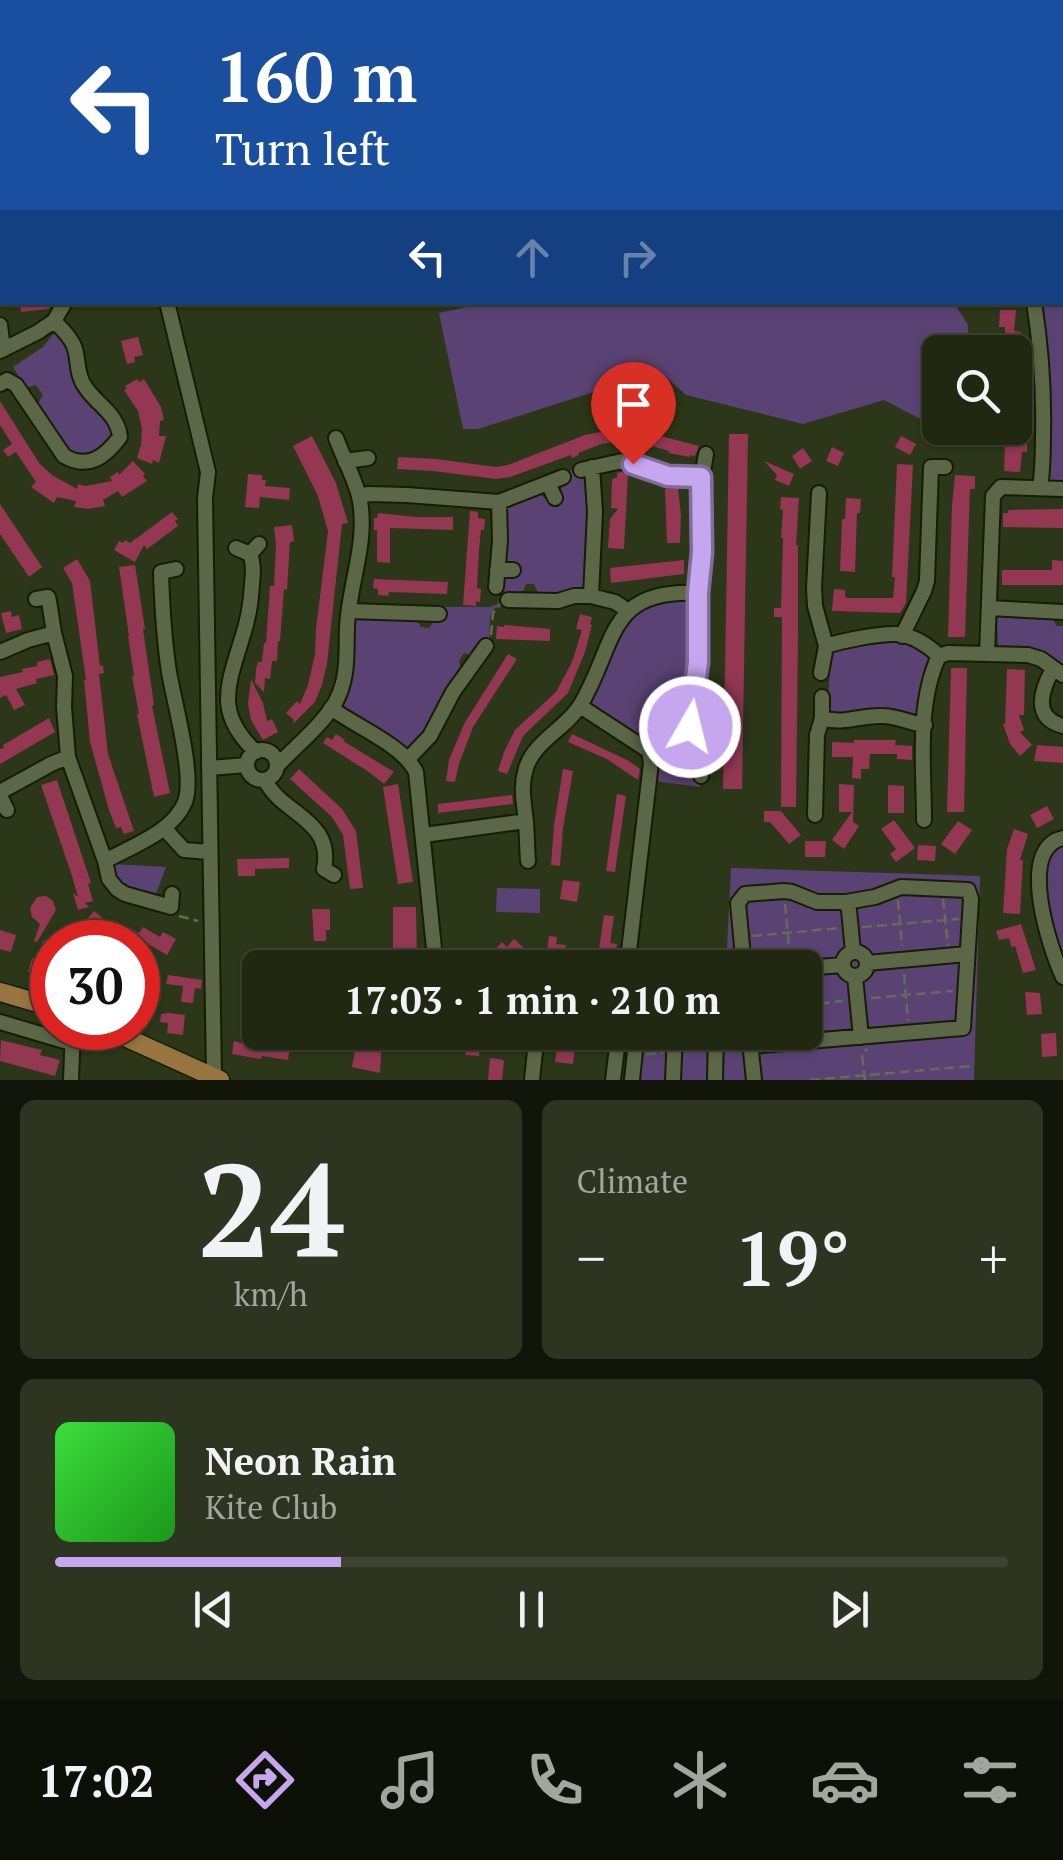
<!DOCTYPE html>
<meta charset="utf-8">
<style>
:root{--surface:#212812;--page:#2d3420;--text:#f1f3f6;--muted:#a2a69f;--line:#3e4432;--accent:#c7a6f0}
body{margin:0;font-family:"PT Serif",serif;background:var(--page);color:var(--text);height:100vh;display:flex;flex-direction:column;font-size:38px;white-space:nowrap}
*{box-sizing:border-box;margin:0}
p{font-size:32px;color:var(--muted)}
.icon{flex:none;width:55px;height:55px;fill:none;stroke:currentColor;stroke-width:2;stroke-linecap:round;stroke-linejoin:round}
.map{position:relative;height:1080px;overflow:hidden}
.panel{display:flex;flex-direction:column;gap:20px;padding:20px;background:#12160a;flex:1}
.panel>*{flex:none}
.guide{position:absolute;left:0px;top:0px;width:1065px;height:305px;box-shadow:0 2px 8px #0004,0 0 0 2px var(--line);background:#1a4fa0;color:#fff;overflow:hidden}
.controls{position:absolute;left:922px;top:335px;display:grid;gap:20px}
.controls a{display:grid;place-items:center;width:110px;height:110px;border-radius:15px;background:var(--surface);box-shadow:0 2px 8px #0004,0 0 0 2px var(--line);font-size:50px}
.speed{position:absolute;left:30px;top:920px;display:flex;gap:20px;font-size:50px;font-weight:700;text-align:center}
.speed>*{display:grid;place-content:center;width:130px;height:130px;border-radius:50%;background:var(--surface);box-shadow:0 2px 8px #0004,0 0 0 2px var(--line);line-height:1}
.speed .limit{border:15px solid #d22;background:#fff;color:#111}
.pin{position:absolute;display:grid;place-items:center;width:85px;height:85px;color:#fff;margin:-102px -42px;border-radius:50% 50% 50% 0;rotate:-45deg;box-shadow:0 0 10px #0007}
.pin .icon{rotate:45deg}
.me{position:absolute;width:110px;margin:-55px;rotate:8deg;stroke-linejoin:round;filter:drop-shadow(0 0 8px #0008)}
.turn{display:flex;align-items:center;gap:35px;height:210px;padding:0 50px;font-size:45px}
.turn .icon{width:130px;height:130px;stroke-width:2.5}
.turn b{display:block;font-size:70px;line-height:85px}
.lanes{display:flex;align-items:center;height:95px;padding:0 50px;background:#0003;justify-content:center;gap:50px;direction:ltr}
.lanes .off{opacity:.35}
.big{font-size:75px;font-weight:700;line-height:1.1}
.panel .tile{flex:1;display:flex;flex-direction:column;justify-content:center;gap:15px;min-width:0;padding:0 35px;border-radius:15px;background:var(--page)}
.panel .dial{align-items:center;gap:0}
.dial b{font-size:130px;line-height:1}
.song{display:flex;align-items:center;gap:30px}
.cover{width:120px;height:120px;border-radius:15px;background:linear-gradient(135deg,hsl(120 70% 55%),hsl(120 70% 35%))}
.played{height:10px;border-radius:5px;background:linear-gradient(90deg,var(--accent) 30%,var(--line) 30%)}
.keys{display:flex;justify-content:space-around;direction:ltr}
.heat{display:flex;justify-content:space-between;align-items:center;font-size:55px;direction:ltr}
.panel .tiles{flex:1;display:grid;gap:20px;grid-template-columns:1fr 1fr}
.tile:last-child{grid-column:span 2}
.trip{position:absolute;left:242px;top:950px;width:580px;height:100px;border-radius:15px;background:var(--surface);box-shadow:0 2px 8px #0004,0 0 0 2px var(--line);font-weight:700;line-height:100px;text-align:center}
.menu{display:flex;height:160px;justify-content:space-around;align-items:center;background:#0d1007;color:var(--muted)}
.menu .icon{width:70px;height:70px}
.menu .selected{color:var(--accent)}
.menu b{font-size:45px;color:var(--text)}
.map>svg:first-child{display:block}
.green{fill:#5a4374}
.building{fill:#933753}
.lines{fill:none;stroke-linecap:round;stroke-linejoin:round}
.minor-casing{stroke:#151d02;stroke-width:18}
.major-casing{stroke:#151d02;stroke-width:21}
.path{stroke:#646d53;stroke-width:2.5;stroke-dasharray:10 5;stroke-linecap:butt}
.minor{stroke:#5c6747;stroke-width:14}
.major{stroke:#987540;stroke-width:18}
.route-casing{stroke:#816c9c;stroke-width:25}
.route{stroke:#c7a6f0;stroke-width:18}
</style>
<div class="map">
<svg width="1063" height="1080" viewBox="0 0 1063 1080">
<rect width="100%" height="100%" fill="#2c3618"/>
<!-- green -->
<path class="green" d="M1063,286V487L1049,482L1048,475L1047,341L1038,303L1062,302Z
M485,303H954L968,325L969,352H940V428H971L972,446L884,400L803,424L686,395L659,371L478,429H463L439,313Z
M55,332C73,343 66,359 74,375C82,395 101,412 115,429L112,442L83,458L66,451L37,405L43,395L36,385L28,387L23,383L13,367L43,347Z
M577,468L581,475L587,477L591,509L585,589L559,596L539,595L534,584H526C523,597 507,605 495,608L490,616L489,651L473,656L464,653L459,661L462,671L439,715L410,752L391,742L340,706L355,620L357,618H415L421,627L429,628L435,620L441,618L442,607H489L496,605L505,594L501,589L504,575L515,565L504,562L506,507L539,493L548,501L560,497L564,473Z
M684,600L693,603L696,776L700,787L661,782L655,779L653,747L594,706L592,702C596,686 603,672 609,657C626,620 639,599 684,600Z
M997,614L1045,616L1054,621L1056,626H1063V668L998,648Z
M896,641L907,642L929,654L930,659L918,718L830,714L828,710L830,660L832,651L837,648Z
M1063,843V951L1057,947L1044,893L1050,852Z
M113,864L166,867L154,899L118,886L111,868Z
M731,868L980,876L974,1080H627L633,1033L805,1032V968L726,967Z
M497,888L540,889V913L496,912Z"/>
<!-- building -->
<path class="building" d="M52,302L49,309L21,312L20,303Z
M1000,310H1016L1014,331L1021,332L1020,349L1004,348L1005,327H999Z
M138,337L143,355L134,357L135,362L127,364L121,341Z
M1015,354H1023L1022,376L1025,377L1023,420L1025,421L1024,444H1027V452H1022L1020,472L1004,471L1005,443H1008L1010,428H1015Z
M137,379L139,382L144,379L161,407L164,420L160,421L159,436H166L159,463L153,460L152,464L137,458L141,445L142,429L138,411L124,390L127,389L125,386Z
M0,401L39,463L52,475L77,489L78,484L85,486L112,481L110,477L118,472L119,475L133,461L145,474L143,476L147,481L122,497L118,491L103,500L105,506L88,509L74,507L76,501L57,497L54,503L31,487L36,482L16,452L8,457L3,450L12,444L0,425Z
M626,427L699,446L695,456L690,455V457L668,453L669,451L652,446V448L621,441L601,444L578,453L579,455L572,458L571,455L510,477L496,479L433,471L397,469L398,457L436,459L496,467L508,465L585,435Z
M729,434H748L742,789H723Z
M312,436L336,483L348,523L342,524L327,664L322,685L315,702L292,725L294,720L286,713L297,701L300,704L308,685L315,654L316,629L328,531L318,496L293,446Z
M901,436L916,444L910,455L895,447Z
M832,447L844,453L838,466L826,461Z
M803,448L812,461L800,469L792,456Z
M764,461L794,474L789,486L775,480L777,475Z
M897,464L913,465L906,603L900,613L832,611L834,589L845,590V597L848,598H893L895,577H892Z
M621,472L628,474L624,549L608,548L610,519L618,509L611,508L612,482L613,478H617V473Z
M248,474L262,475V480H266L265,486L290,488L289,500L260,497L259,508L245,507Z
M955,475L975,476V489H970L965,637H948L952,505Z
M678,488L681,515L680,543H667L665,489Z
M781,497L799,498L796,545H798V634L796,807H781L782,617H774V608H781L783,538H781L783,510L780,509Z
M846,498L861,499L860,513H857L855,572L840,571L842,519H845Z
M0,504L42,567L29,577L0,534Z
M1063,509V528L1003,527V513H1008V510Z
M470,511L478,512V518L485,519L484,530H481L479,550L477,588L481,589L480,602L476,601V606L463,605Z
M172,512L178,519L175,521L178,526L147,549L144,545L135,562L114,550L119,541L123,543L125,540L130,543Z
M378,513L416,517H453V530L390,528V563L377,562V530H374V518H377Z
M292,525L294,541L290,542L287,590L284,589L280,641H278L277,661H272L270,679L265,678L264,692L255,683L256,669L258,662H262L264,643H266L270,586H274L276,545L274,527Z
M77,559L90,581L100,666L103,665L104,673L99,674L108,754L134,831L124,834L121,827L116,828L109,810L90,742L84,680H86L72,583L63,568Z
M684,560V574L611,583L610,568Z
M1052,560L1063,561V585H1002V570H1052Z
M135,565L145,629H143L154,705L152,706L170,793L154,797L137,714H139L132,676H134L128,636H129L119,567Z
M374,579L448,582L447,594L389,592L388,596L378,595V589L373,588Z
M11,611L12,617L19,615L22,629L6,633L1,613Z
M580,614L592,617L590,624L592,625L585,652L568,693L523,736L507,774L498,771L504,752L515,730L556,692L572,662L582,630L576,629Z
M504,625L550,629V641L496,639L497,626L504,627Z
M508,654L517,659L473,727L459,764L455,782L446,781L449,760L464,724Z
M50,659L54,675L36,679L37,683L16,689L25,705L14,710L6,695L0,698V677L23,672L22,669L37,666V662Z
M951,668H967L964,812H947Z
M1007,669L1025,670L1024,715H1019L1024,730L1020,732L1032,745L1020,756L1010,744L1003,724H1005Z
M251,679L263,703L267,721L272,719L278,732L263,740L251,720L248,704Z
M49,718L55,732L0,764V749L4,748L3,745Z
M336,734L345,740L343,741L394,772L384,784L369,772L323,743L327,737L332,740Z
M572,734L629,761L640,769L638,780L607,759L568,742Z
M854,740H896L895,745L912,746V760L897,759V754H870L869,769H861V779L852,778L853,757H832V742L854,743Z
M1037,745L1063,747V763L1034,761Z
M299,769L342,809L356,831L363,888L350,889L343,835L332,817L290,779Z
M563,769L573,771L563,828L560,866L551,865L554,825Z
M57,780L91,883L88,884L93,901L85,903L89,907L78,910L73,893L78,897L72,876L41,785Z
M398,784L413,882L398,884L383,787Z
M839,784L854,785L853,822L859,826L844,849L832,840L852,812H839Z
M888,785L904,786V813H888Z
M617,794L626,796L615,872L606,871Z
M512,795L513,804L438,813V804Z
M1047,806L1054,819L1037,828L1030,815Z
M764,811H781L801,835L789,844L770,822H764Z
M894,820L915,848L896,862L890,854L896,849L881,829Z
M958,821L972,830L955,854L941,844Z
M1014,829L1028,834L1020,860H1023L1020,914L1003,913L1007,849Z
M805,841H826L825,857H805Z
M918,845L936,846L935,861L917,860Z
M289,858V868L255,869V876H238L237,859Z
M563,880L580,882L577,902L560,899Z
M46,896L53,901L56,910L37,942L34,941L40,924L32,917L30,908L37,897Z
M393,907H416L417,960H413V967L393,966Z
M312,909H330V930H326V941H314Z
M94,911L106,921L107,919L124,929L126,926L139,933L143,927L160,937L163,932L176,939L167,955L148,944L146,948L130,940L129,942H120L111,938L110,941L93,931L91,933L82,925Z
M604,915L614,916L610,943L617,944L614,965L597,963Z
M1021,924L1036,970L1023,973L1015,946L1011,947L1009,938L999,940L996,931Z
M0,930L16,935L11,952L0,949Z
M549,936L557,937L556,944L566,945L563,968L545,966Z
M514,939L524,948L509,964L494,951L502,942L507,947Z
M43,940L52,942V978L28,972L32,958L39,959Z
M168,975L202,980L201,989L195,988L193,1003L181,1002L183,986L166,984Z
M242,988L254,989L253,997L260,998V1012L245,1011V1005H240Z
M1025,992L1040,993L1042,1014L1027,1015Z
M169,1013L185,1015L183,1035L167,1033L168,1023L160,1022L161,1014Z
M469,1032H481L479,1056L465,1055Z
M1056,1033L1057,1056L1042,1057L1041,1034Z
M371,1038L382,1039L380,1073L352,1067L355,1050L369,1052Z
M562,1039L576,1041L573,1064L555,1062L557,1047L561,1048Z
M1,1040L42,1050L40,1055L60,1060L55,1076L0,1061Z
M243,1040L290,1046L288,1060L262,1056L261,1059L232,1054L234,1041L242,1043Z
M490,1058L504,1060L502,1080H488Z"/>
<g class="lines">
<defs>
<path id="minor" d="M136,0V2
M773,0H775
M946,0L950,2
M912,2L914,0
M1062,62H1063
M1062,145H1063
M1062,270H1063
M167,302L208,472L205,498L214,1077
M1034,302C1041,347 1044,386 1043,432C1043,451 1043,469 1040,488
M0,325L3,349
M0,351L38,332L54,321L65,302
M0,384L7,380L16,385L64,456C88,470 105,457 120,437C117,412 96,405 84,385C76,373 79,359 74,346C70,336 61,328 54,321
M345,461L368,458
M581,470L622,461L668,476L701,477
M548,483L555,498
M819,493L814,588L815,606L826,646
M359,497L368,494L407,495L499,502L563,477
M236,548L250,554
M497,570H513
M496,587L500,541L499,502
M591,596L595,512L592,467
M36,599L48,597L49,601L54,633L65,676L64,707L68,757L105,861L109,879L117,889L125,894L171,907L172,894
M508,600L558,601L574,596H591L615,602L627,610
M989,608L1063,612
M350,611L439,614
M902,636L924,591L927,581L931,467H945
M0,652L28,640L54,633
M987,654L993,496L1001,487L1062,489
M1053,669C1041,690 1032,718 1063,726
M821,673L826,646C842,641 879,633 897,634C912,635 928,645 939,656L948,653L1028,655L1041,659L1063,675
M580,706L649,751L651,763L627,968
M331,708C355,726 403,745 416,772L436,968
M822,718C843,725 862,715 882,716C897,716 910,723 925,725
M247 765a15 15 0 1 1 30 0a15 15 0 1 1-30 0Z
M256,752C214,713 228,685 242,638C248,621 251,602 252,584C253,573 254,564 250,554L259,544
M408,759L430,736L453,692L486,646
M277,766C296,746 321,726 335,703C349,678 346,654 347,627C349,584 369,540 359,496C354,477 343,457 336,438
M209,768L247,765
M701,776L690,727L698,662L699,593L702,552L700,489L706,454
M265,780C282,815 334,819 324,869L334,875
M0,792L51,764L68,757
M0,796L7,810
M815,815L817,735L822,718V697
M924,820C924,768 916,704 939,656
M164,828L184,850L210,852
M424,835L526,821
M1063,838C1016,848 1050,949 1063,977
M105,861C132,846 173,832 185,802C195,776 174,702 169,672C164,639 162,605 161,572L176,569
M528,861C527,848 527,835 526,822C524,802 520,788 526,768C535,740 567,728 581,704C617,643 606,588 699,593
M846,902L849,910L853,952
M843 964a12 12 0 1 1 24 0a12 12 0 1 1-24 0Z
M867,963L967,954
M744,968L738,903L745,894L784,891L792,892L817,902H846L875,897L901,887L968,890L971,899L963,1028L751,1046
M805,968L843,965
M855,977L861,1037
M0,1022L71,1043
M749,1032L754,1080
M71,1080L73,1028
M532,1080L537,1032
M613,1080L619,1032
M632,1080L637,1032
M673,1080L675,1032
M715,1080L716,1032"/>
<path id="major" d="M0,992L52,1007
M105,1028L220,1080"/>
</defs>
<!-- minor casing -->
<use href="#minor" class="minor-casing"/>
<!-- major casing -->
<use href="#major" class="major-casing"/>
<!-- path -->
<path class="path" d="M491,635L493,613L499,606
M943,899L948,946
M898,900L902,946
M785,904L791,968
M179,916L198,921
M862,927L959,919
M752,936L839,928
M904,974L908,1021
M871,998L953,991
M805,1005L843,1001
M686,1051L703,1050
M646,1054L663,1053
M810,1080L971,1066
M865,1080L862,1054L867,1049"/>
<!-- minor -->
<use href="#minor" class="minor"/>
<!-- major -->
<use href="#major" class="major"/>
</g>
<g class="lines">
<defs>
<path id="route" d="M633,464L668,476L701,477L702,552L698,593V662L690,727"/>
</defs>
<!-- route casing -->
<use href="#route" class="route-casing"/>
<!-- route -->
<use href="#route" class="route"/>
</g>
</svg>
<div class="controls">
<a><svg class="icon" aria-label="search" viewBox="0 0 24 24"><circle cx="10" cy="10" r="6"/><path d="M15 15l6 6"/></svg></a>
</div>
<div class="speed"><div class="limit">30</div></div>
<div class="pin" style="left:633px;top:464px;background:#d93025"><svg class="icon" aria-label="arrive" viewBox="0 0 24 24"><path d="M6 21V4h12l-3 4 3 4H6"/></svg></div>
<svg class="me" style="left:690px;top:727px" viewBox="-20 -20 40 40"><circle r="17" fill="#c7a6f0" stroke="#fff" stroke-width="3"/><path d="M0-11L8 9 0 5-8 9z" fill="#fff"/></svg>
<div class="trip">17:03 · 1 min · 210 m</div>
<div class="guide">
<div class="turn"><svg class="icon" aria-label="left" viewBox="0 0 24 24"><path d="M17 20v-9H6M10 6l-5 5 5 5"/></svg><div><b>160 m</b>Turn left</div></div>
<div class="lanes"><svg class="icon" aria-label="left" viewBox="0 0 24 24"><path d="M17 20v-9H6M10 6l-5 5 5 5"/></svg><svg class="icon off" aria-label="ahead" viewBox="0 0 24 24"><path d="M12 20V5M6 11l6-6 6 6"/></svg><svg class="icon off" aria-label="right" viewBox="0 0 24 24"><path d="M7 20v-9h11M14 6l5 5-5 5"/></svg></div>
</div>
</div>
<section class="panel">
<div class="tiles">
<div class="tile dial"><b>24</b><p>km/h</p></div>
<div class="tile"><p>Climate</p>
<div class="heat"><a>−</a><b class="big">19°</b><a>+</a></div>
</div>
<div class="tile">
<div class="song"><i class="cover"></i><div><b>Neon Rain</b><p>Kite Club</p></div></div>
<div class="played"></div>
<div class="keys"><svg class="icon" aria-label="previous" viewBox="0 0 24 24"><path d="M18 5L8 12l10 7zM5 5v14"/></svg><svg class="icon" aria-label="pause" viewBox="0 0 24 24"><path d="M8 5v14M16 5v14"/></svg><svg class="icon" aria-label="next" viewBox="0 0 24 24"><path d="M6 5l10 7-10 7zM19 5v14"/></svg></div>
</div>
</div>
</section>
<nav class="menu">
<b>17:02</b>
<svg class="icon selected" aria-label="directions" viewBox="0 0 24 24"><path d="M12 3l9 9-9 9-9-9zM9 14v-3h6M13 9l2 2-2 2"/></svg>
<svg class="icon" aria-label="music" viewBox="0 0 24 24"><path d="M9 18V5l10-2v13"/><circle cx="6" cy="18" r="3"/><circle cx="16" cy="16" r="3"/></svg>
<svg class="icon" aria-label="phone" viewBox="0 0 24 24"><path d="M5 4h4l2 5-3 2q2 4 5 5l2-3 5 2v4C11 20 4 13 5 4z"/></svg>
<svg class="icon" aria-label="climate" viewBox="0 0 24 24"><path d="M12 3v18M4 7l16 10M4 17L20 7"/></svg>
<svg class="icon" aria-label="car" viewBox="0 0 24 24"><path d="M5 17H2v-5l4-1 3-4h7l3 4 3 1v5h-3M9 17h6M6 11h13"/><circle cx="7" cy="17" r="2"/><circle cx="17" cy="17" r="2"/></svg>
<svg class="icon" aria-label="filters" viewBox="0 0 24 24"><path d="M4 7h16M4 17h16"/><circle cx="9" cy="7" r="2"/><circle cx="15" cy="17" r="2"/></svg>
</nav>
